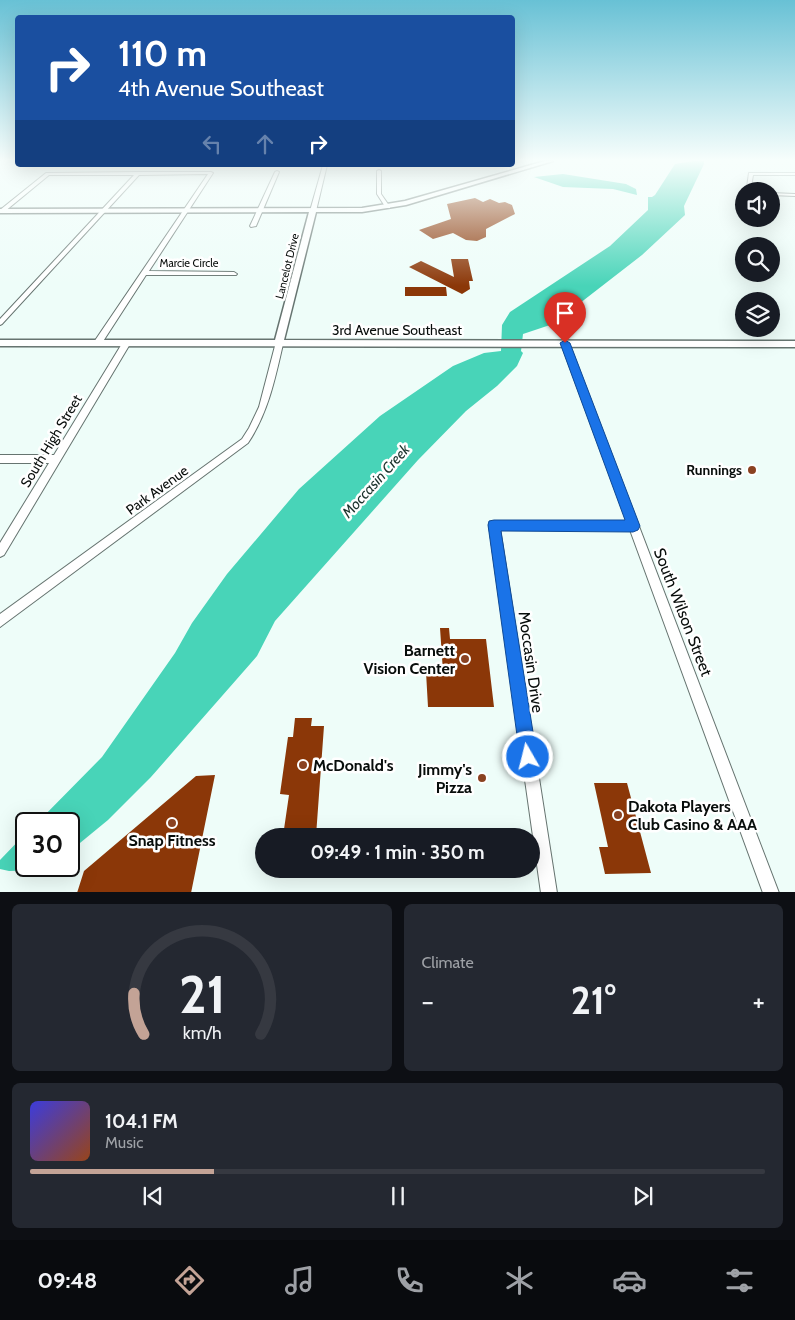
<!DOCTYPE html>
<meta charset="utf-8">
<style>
:root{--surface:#171b24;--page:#242831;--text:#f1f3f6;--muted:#9ea1a6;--line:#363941;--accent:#c3a396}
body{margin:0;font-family:Cabin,sans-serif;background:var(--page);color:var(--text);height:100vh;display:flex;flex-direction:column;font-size:19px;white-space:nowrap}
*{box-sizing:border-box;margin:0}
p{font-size:16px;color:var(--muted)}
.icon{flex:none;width:28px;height:28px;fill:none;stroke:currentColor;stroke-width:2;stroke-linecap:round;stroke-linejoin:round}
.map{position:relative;height:892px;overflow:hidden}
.sheet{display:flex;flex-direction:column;gap:12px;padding:12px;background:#0d0f14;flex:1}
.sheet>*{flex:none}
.top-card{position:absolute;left:15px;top:15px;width:500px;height:152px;border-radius:5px;box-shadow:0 5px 20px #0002;background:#1a4fa0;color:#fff;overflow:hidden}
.controls{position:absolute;left:735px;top:182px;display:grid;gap:10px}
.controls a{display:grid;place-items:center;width:45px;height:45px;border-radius:50%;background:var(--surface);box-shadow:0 5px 20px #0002;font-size:25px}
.speed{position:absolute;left:15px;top:812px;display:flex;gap:10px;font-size:25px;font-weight:700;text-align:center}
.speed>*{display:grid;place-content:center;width:65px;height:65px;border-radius:50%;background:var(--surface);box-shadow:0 5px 20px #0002;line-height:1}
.speed .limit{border:2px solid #111;border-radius:8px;background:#fff;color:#111}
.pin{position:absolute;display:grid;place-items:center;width:42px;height:42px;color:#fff;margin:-51px -21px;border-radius:50% 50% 50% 0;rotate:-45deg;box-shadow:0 0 5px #0007}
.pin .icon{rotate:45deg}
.me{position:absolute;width:55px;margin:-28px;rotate:352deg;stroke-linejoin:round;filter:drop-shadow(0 0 4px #0008)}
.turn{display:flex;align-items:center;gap:18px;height:105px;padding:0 20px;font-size:22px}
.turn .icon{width:65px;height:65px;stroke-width:2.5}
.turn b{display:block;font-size:35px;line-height:42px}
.lanes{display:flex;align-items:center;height:48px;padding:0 20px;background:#0003;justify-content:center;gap:25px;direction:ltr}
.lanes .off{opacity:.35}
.big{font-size:38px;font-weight:700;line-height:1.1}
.sheet .tile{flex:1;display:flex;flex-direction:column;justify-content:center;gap:8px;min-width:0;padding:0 18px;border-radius:8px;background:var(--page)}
.sheet .dial{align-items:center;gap:0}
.dial svg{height:130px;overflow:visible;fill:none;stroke:var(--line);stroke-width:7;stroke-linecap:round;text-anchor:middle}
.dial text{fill:var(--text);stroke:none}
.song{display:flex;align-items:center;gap:15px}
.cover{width:60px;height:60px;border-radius:8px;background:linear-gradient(135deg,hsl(240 70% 55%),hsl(20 70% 35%))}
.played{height:5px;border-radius:2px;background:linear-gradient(90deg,var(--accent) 25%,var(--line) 25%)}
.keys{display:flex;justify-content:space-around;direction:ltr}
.heat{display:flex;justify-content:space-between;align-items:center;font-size:28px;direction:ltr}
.sheet .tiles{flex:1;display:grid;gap:12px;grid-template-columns:1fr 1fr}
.tile:last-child{grid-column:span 2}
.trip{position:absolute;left:255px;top:828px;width:285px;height:50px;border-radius:25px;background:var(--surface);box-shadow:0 5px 20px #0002;font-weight:700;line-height:50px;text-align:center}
.dock{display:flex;height:80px;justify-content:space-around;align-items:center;background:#090b0e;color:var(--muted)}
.dock .icon{width:35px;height:35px}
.dock .on{color:var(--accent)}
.dock b{font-size:22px;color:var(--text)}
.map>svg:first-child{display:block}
.water{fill:#48d4b8}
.building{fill:#8b3708}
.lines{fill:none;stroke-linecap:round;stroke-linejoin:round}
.minor-casing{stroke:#667470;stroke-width:2}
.tertiary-casing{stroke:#667470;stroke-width:3}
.minor{fill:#fff;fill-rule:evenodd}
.tertiary{fill:#fff;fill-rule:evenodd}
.route{fill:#1a73e8;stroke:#114b97}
.poi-dot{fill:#8a4221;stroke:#fff;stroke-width:2}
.labels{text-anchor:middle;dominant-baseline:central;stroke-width:5;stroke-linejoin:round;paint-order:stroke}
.far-street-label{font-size:11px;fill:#080d0b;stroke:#fff}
.street-label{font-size:14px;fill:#080d0b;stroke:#fff}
.poi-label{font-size:14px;font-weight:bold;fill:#080d0b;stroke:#fff;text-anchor:end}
.water-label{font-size:15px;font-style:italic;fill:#1c332d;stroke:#fff}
.near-street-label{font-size:16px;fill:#080d0b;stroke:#fff}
.near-poi-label{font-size:16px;font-weight:bold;fill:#080d0b;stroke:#fff;text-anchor:end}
</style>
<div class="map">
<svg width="795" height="893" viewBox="0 0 795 893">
<rect width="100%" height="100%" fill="#eefdf9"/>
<!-- water -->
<path class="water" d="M693,161H704V164L684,206L685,215L642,255L553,324L523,334L521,351L523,353L517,366L497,386L466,411L418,460L275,621L257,656L151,777L108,820L69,852V824H36L102,757L175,653L192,623L227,574L299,489L380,416L453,366L484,353L501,351L502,325L510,312L610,246L648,210V197H652L655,195L675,164Z
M563,174L626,184L636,189L637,195L613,189L563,187L534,177Z
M26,833V866H50L46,870L9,871L0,869V860Z"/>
<!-- building -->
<path class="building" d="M475,198L483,202L490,199L499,203L505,202L512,205L515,214L486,229V237L477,241L466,240L453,233L433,239L419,230L451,219L447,204Z
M451,259H468L473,281H469L470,289L462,294L409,267L421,261L454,277Z
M405,287H446L447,296H405Z
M440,628H449L450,639H486L494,707H428L426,672H443Z
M295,718H312L311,726H324L316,836H283L289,795L280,794L288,737H293Z
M215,775L191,893H77L84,871L196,776Z
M594,783H627L651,873L605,874L599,847H608Z"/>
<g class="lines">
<defs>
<path id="minor" d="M323,165H327L316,211L313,213L310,211Z
M379,170L381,171V194L390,207V208H386L377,194V171Z
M277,171L279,172L256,226L251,227L250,226L275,172Z
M138,172H211L213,173L149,271L234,272L237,274L236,275H146L100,346H94V342L208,174L139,175L2,324L0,325V319L134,175H49L4,212H0V210L46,173Z
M749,173H795V175H753L751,187L753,191H749L747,187Z
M771,193L795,194V196L771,195Z
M562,341H565L569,343L779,893H763L630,530L500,529L557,893H541L489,525L490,522L494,521L627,522L561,343Z
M123,342H126L130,344L4,555L0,557V543L49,463H0V455H54Z
M276,342H279L283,344C275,379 268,413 248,443L0,627V614L242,439L249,428L259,407Z"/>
<path id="tertiary" d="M545,161H553L406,205L362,212H316L284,340L795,341V347L0,346V340H275L309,212L0,213V209L362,208L405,201Z"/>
</defs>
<!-- minor casing -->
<use href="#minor" class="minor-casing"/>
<!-- tertiary casing -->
<use href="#tertiary" class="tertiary-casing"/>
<!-- minor -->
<use href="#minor" class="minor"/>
<!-- tertiary -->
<use href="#tertiary" class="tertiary"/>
</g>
<!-- sky -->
<linearGradient id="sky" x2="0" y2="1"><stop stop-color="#68c1d5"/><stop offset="0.56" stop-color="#f7fefc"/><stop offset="1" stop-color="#f7fefc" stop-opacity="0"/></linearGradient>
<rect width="795" height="286" fill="url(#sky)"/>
<!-- route -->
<path class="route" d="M565,340L570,343L640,526L638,530L633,532L501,531L537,757L535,763L528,766L522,763L520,757L488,525L489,521L494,520H625L560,343Z"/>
<!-- markers -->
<g class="poi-dot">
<circle cx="752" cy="470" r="5"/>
<circle cx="465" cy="659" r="5"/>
<circle cx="303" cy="765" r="5"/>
<circle cx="482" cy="778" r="5"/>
<circle cx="618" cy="815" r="5"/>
<circle cx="172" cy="823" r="5"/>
</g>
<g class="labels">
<!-- far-street labels -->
<g class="far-street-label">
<text x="189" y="263">Marcie Circle</text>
<text transform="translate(287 266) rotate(-76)">Lancelot Drive</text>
</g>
<!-- street labels -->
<g class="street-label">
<text x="397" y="330">3rd Avenue Southeast</text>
<text transform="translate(51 441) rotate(-59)">South High Street</text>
<text transform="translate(157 490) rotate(-36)">Park Avenue</text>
</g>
<!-- poi labels -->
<g class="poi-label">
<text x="742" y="470">Runnings</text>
</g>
<!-- water labels -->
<g class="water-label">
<text transform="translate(376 481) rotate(-48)">Moccasin Creek</text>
</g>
<!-- near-street labels -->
<g class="near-street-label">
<text transform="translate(683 612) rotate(69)">South Wilson Street</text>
<text transform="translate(531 662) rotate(82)">Moccasin Drive</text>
</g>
<!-- near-poi labels -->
<g class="near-poi-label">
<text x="455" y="650">Barnett<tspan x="455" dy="18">Vision Center</tspan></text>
<text x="313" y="765" text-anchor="start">McDonald's</text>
<text x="472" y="769">Jimmy's<tspan x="472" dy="18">Pizza</tspan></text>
<text x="628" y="806" text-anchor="start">Dakota Players<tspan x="628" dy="18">Club Casino &amp; AAA</tspan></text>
<text x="172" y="840" text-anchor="middle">Snap Fitness</text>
</g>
</g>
</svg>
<div class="controls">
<a><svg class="icon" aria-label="sound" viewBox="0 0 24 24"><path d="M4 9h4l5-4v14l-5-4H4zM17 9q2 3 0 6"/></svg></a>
<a><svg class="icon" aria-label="search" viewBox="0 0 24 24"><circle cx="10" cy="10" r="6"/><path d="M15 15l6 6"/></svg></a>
<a><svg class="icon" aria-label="layers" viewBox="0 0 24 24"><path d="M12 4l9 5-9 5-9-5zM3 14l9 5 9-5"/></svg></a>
</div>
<div class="speed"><div class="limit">30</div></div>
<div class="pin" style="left:565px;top:343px;background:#d93025"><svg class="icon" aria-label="arrive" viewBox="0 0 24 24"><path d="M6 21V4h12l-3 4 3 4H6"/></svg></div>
<svg class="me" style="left:528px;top:757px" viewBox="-20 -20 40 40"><circle r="17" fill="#1a73e8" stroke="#fff" stroke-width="3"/><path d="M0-11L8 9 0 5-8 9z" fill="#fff"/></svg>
<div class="trip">09:49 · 1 min · 350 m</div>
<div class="top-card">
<div class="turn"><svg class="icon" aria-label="right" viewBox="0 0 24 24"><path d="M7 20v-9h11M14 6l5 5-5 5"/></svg><div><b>110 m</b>4th Avenue Southeast</div></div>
<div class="lanes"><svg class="icon off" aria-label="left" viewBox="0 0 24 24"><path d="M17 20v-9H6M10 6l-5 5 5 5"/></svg><svg class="icon off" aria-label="ahead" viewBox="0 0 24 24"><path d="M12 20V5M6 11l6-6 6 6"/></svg><svg class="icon" aria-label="right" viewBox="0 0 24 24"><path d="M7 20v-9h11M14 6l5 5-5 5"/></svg></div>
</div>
</div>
<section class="sheet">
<div class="tiles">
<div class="tile dial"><svg viewBox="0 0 100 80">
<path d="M14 69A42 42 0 1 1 86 69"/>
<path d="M14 69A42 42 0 0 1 8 44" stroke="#c3a396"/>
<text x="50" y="56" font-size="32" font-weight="700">21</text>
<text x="50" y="72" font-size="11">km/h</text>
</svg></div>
<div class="tile"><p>Climate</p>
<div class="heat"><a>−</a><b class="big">21°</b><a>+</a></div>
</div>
<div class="tile">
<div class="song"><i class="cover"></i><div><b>104.1 FM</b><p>Music</p></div></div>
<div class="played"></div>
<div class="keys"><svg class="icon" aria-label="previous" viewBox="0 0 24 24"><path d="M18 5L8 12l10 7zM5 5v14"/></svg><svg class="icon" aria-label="pause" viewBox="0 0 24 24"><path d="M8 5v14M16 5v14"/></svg><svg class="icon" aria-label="next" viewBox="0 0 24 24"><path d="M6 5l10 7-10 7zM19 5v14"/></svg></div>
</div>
</div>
</section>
<nav class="dock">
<b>09:48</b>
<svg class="icon on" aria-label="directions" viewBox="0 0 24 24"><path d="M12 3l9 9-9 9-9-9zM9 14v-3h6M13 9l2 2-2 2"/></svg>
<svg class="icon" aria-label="music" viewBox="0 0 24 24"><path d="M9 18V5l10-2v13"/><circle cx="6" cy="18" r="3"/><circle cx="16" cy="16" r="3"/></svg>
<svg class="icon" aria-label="phone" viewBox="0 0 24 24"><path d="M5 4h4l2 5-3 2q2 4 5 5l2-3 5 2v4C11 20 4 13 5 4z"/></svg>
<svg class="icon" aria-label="climate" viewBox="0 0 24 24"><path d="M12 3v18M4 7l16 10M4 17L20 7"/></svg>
<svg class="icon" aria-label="car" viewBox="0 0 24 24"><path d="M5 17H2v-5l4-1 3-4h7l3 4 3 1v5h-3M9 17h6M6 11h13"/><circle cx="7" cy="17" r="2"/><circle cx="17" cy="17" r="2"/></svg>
<svg class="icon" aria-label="filters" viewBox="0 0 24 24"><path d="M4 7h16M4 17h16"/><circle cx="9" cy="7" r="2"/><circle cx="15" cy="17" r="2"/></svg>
</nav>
